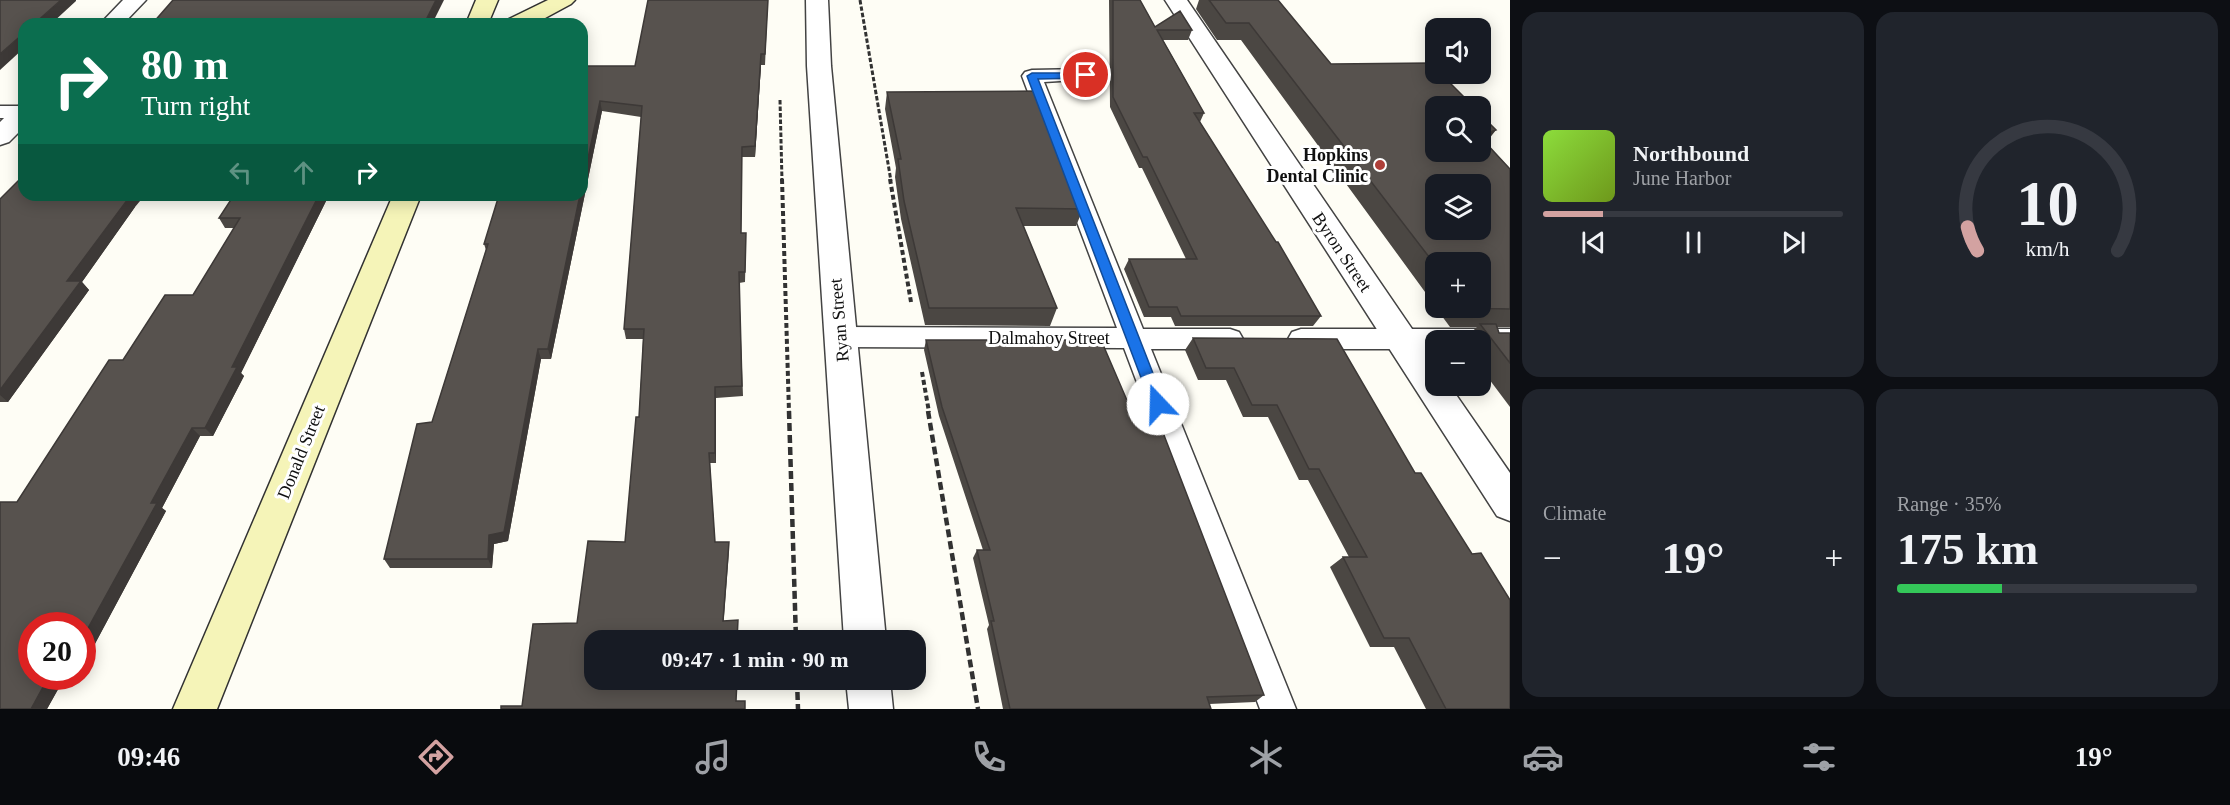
<!DOCTYPE html>
<meta charset="utf-8">
<style>
:root{--surface:#171b24;--page:#20242c;--text:#f1f3f6;--muted:#9ea1a6;--line:#363941;--accent:#d3a2a1}
body{margin:0;font-family:Georgia,serif;background:var(--page);color:var(--text);height:100vh;display:flex;flex-direction:column;font-size:22px;white-space:nowrap}
*{box-sizing:border-box;margin:0}
p{font-size:20px;color:var(--muted)}
.icon{flex:none;width:33px;height:33px;fill:none;stroke:currentColor;stroke-width:2;stroke-linecap:round;stroke-linejoin:round}
.map{position:relative;flex:1;overflow:hidden}
.drawer{display:flex;flex-direction:column;gap:12px;padding:12px;background:#0d0f14;width:720px}
.drawer>*{flex:none}
.guide{position:absolute;left:18px;top:18px;width:570px;height:183px;border-radius:18px;box-shadow:0 3px 15px #0003;background:#0b6e4f;color:#fff;overflow:hidden}
.tools{position:absolute;left:1425px;top:18px;display:grid;gap:12px}
.tools a{display:grid;place-items:center;width:66px;height:66px;border-radius:12px;background:var(--surface);box-shadow:0 3px 15px #0003;font-size:30px}
.speed{position:absolute;left:18px;top:612px;display:flex;gap:12px;font-size:30px;font-weight:700;text-align:center}
.speed>*{display:grid;place-content:center;width:78px;height:78px;border-radius:50%;background:var(--surface);box-shadow:0 3px 15px #0003;line-height:1}
.speed .limit{border:9px solid #d22;background:#fff;color:#111}
.pin{position:absolute;display:grid;place-items:center;width:51px;height:51px;color:#fff;margin:-26px;border:3px solid #fff;border-radius:50%;box-shadow:0 2px 6px #0007}
.me{position:absolute;width:66px;margin:-33px;rotate:339deg;stroke-linejoin:round;filter:drop-shadow(0 0 4px #0008)}
.turn{display:flex;align-items:center;gap:21px;height:126px;padding:0 24px;font-size:27px}
.turn .icon{width:78px;height:78px;stroke-width:2.5}
.turn b{display:block;font-size:42px;line-height:51px}
.lanes{display:flex;align-items:center;height:57px;padding:0 24px;background:#0003;justify-content:center;gap:30px;direction:ltr}
.lanes .off{opacity:.35}
.big{font-size:45px;font-weight:800;line-height:1.1}
.drawer .card{flex:1;display:flex;flex-direction:column;justify-content:center;gap:9px;min-width:0;padding:0 21px;border-radius:18px;background:var(--page)}
.drawer .dial{align-items:center;gap:0}
.dial svg{height:156px;overflow:visible;fill:none;stroke:var(--line);stroke-width:7;stroke-linecap:round;text-anchor:middle}
.dial text{fill:var(--text);stroke:none}
.song{display:flex;align-items:center;gap:18px}
.cover{width:72px;height:72px;border-radius:9px;background:linear-gradient(135deg,hsl(90 70% 55%),hsl(80 70% 35%))}
.played{height:6px;border-radius:3px;background:linear-gradient(90deg,var(--accent) 20%,var(--line) 20%)}
.keys{display:flex;justify-content:space-around;direction:ltr}
.heat{display:flex;justify-content:space-between;align-items:center;font-size:33px;direction:ltr}
.charge{height:9px;border-radius:4px;background:linear-gradient(90deg,#34c759 35%,var(--line) 0)}
.drawer .tiles{flex:1;display:grid;gap:12px;grid-template-columns:repeat(2,1fr)}
.trip{position:absolute;left:584px;top:630px;width:342px;height:60px;border-radius:18px;background:var(--surface);box-shadow:0 3px 15px #0003;font-weight:800;line-height:60px;text-align:center}
.dock{display:flex;height:96px;justify-content:space-around;align-items:center;background:#090b0e;color:var(--muted)}
.dock .icon{width:42px;height:42px}
.dock .current{color:var(--accent)}
.dock b{font-size:27px;color:var(--text)}
main{display:flex;flex:1;min-height:0}
.map>svg:first-child{display:block}
.lines{fill:none;stroke-linecap:round;stroke-linejoin:round}
.lane-casing{stroke:#434343;stroke-width:3}
.street-casing{stroke:#434343;stroke-width:3}
.secondary-casing{stroke:#323232;stroke-width:3}
.path-far2{stroke:#323232;stroke-width:3;stroke-dasharray:4.5 2;stroke-linecap:butt}
.path-far1{stroke:#323232;stroke-width:4;stroke-dasharray:5 3;stroke-linecap:butt}
.path{stroke:#323232;stroke-width:4.5;stroke-dasharray:8 4;stroke-linecap:butt}
.lane{fill:#fff;fill-rule:evenodd}
.street{fill:#fff;fill-rule:evenodd}
.secondary{fill:#f5f4b8;fill-rule:evenodd}
.wall{fill:#4b4743}
.shaded-wall{fill:#3d3937}
.building{fill:#57524e;stroke:#3d3937;stroke-width:1.5;fill-rule:evenodd}
.route{fill:#1a73e8;stroke:#114b97;stroke-width:1.5}
.poi-dot{fill:#af3f39;stroke:#fff;stroke-width:2}
.labels{text-anchor:middle;dominant-baseline:central;stroke-width:6;stroke-linejoin:round;paint-order:stroke}
.poi-label{font-size:18px;font-weight:bold;fill:#101010;stroke:#fff;text-anchor:end}
.street-label{font-size:18px;fill:#101010;stroke:#fff}
</style>
<main>
<div class="map">
<svg width="1510" height="709" viewBox="0 0 1510 709">
<rect width="100%" height="100%" fill="#fefdf5"/>
<g class="lines">
<defs>
<path id="lane" d="M1086,69L1093,71L1096,75L1093,79L1044,82L1143,329H1230L1239,332L1243,339L1239,346L1230,349H1151L1296,709H1260L1124,348L840,347L831,344L827,337L831,330L840,327L1117,328L1022,76L1025,72L1032,70Z
M0,106H24V118H0Z
M1301,329H1510V349H1480V340H1436V349H1301L1292,346L1288,339L1292,332Z"/>
<path id="street" d="M123,0H146L123,24H100Z
M806,0H828L831,66L886,640H844L807,66Z
M1165,0H1187L1436,364V386H1450L1510,473V521L1497,516Z
M24,105V127L9,142L0,145V122L15,107Z
M846,680H890L893,709H849Z"/>
<path id="secondary" d="M476,0H498L488,24H466Z
M548,0H575L571,4L534,24H506L509,19Z
M393,195H421L217,709H173Z"/>
</defs>
<!-- lane casing -->
<use href="#lane" class="lane-casing"/>
<!-- street casing -->
<use href="#street" class="street-casing"/>
<!-- secondary casing -->
<use href="#secondary" class="secondary-casing"/>
<!-- path-far2 -->
<path class="path-far2" d="M860,0L891,181
M780,100L782,181"/>
<!-- path-far1 -->
<path class="path-far1" d="M782,179L789,412
M890,179L911,302
M922,372L929,412"/>
<!-- path -->
<path class="path" d="M789,411L796,640
M928,411L978,709
M797,680L798,709"/>
<!-- lane -->
<use href="#lane" class="lane"/>
<!-- street -->
<use href="#street" class="street"/>
<!-- secondary -->
<use href="#secondary" class="secondary"/>
</g>
<!-- wall -->
<path class="wall" d="M768,0L765,65H761L755,157H742L741,233H746V243L745,282L739,283L743,396L716,398V463H710L715,542L729,551L522,706L577,623L625,542L639,417L643,339H626L624,329L641,117L602,111L551,359H541L508,541L494,544L492,568H390L384,559L432,422L486,250L484,244L582,66H635Z
M1109,0H1140L1155,27L1192,30L1188,40H1163L1204,113L1200,122L1321,316L1313,326H1175L1171,317H1144L1124,269L1129,259H1186L1142,168H1139L1110,107Z
M1199,0H1278L1331,64L1486,143L1510,169V327H1497L1499,333H1510V407L1480,367V340H1463L1477,327H1450L1436,308H1480L1436,262V307L1241,40H1217L1196,9Z
M887,92L1083,209L1076,226H1023L1057,308L1050,326L925,325L901,219L895,177L896,168L885,109Z
M234,195H329L241,373L244,376L213,436H200L162,508L166,511L82,668V626H32V676H78L74,684H61L47,709H0V502H17L109,360H123L165,295H193L234,228H225L219,218Z
M0,199L135,207L82,282L89,290L8,402H0Z
M1193,338L1337,339L1510,709H1426L1394,647H1370L1330,567L1343,557H1349L1308,480H1299L1268,417H1243L1226,380H1198L1185,350Z
M926,340L1129,405L1264,695L1255,702L1209,704L1211,709H1003L987,629L989,625L973,558L977,550H983L939,416L924,350Z"/>
<!-- shaded-wall -->
<path class="shaded-wall" d="M61,0H76V1L51,24H34Z
M436,0H444L432,24H424Z
M24,33V48L0,70V54Z
M761,54V65L755,157V146Z
M600,101L602,111L551,359L548,349L580,195H582V187Z
M1496,130L1481,149L1487,133Z
M131,195H145L135,207L82,282L89,290L8,402L0,395V390L67,281Z
M319,195H329L241,373L244,376L213,436L205,428L232,367Z
M538,349L541,359L508,541L494,544L492,568L488,559L489,535Z
M715,387L716,398V463L715,453Z
M192,428L200,436L162,508L166,511L82,668V639L151,503Z
M729,542V551L723,629V621Z
M62,676H78L74,684L61,678Z
M48,678L61,684L47,709H31Z"/>
<!-- building -->
<path class="building" d="M0,0H61L34,24H24V33L0,54Z
M173,0H436L424,24H152Z
M648,0H768L765,54H761L755,146L742,147L741,233H746L745,272H739L742,386L715,387V453H709L715,542H729L723,621L738,620L737,640H594V680H737L736,701H745V709H501V706H522L533,624L577,623L588,541L625,542L636,417H639L644,329H624L642,106L600,101L582,187V66H635Z
M1113,0H1140L1155,27L1180,11L1192,30H1157L1204,113H1194L1276,242H1278L1321,316H1181L1177,307H1149L1129,259H1197L1147,157H1143L1113,97Z
M1209,0H1278L1331,64L1431,63L1436,68V74H1441L1473,106H1436V152H1480V114L1496,130L1487,133L1484,141L1510,169V309L1468,308H1467H1480V262H1436V266L1249,23H1226ZM1436,184H1480V230H1436Z
M1037,91L1083,209L1016,208L1057,308H929L904,201L898,159H901L887,92Z
M24,175V195H131L67,281H81L0,390V199Z
M234,195H319L232,367H237L205,428H192L151,503H157L82,639V626H32V676H62L61,678H48L31,709H0V502H17L109,360H123L165,295H193L240,218H219Z
M499,195H580L548,349H538L504,532L489,535L488,559H384L417,424L432,422L488,244H484Z
M1480,324H1496L1499,333H1510V363Z
M1193,338L1337,339L1415,473H1421L1472,554L1481,553L1510,600V709H1446L1409,638H1384L1343,557H1367L1319,469H1309L1277,405H1252L1234,368H1206Z
M926,340H1101L1129,405L1152,404L1264,695L1207,697L1211,709H1010L991,621H994L977,550H990L942,407Z"/>
<!-- route -->
<path class="route" d="M1032,73H1086L1091,75L1086,78L1038,79L1165,404L1163,408H1153L1151,404L1027,76Z"/>
<!-- markers -->
<circle class="poi-dot" cx="1380" cy="165" r="6"/>
<g class="labels">
<!-- poi labels -->
<g class="poi-label">
<text x="1368" y="155">Hopkins<tspan x="1368" dy="21">Dental Clinic</tspan></text>
</g>
<!-- street labels -->
<g class="street-label">
<text transform="translate(1342 252) rotate(56)">Byron Street</text>
<text transform="translate(839 320) rotate(-95)">Ryan Street</text>
<text x="1049" y="338">Dalmahoy Street</text>
<text transform="translate(301 452) rotate(-68)">Donald Street</text>
</g>
</g>
</svg>
<div class="tools">
<a><svg class="icon" aria-label="sound" viewBox="0 0 24 24"><path d="M4 9h4l5-4v14l-5-4H4zM17 9q2 3 0 6"/></svg></a>
<a><svg class="icon" aria-label="search" viewBox="0 0 24 24"><circle cx="10" cy="10" r="6"/><path d="M15 15l6 6"/></svg></a>
<a><svg class="icon" aria-label="layers" viewBox="0 0 24 24"><path d="M12 4l9 5-9 5-9-5zM3 14l9 5 9-5"/></svg></a>
<a>+</a>
<a>−</a>
</div>
<div class="speed"><div class="limit">20</div></div>
<div class="pin" style="left:1086px;top:75px;background:#d93025"><svg class="icon" aria-label="arrive" viewBox="0 0 24 24"><path d="M6 21V4h12l-3 4 3 4H6"/></svg></div>
<svg class="me" style="left:1158px;top:404px" viewBox="-20 -20 40 40"><circle r="19" fill="#fff"/><path d="M0-13L10 11 0 6-10 11z" fill="#1a73e8"/></svg>
<div class="trip">09:47 · 1 min · 90 m</div>
<div class="guide">
<div class="turn"><svg class="icon" aria-label="right" viewBox="0 0 24 24"><path d="M7 20v-9h11M14 6l5 5-5 5"/></svg><div><b>80 m</b>Turn right</div></div>
<div class="lanes"><svg class="icon off" aria-label="left" viewBox="0 0 24 24"><path d="M17 20v-9H6M10 6l-5 5 5 5"/></svg><svg class="icon off" aria-label="ahead" viewBox="0 0 24 24"><path d="M12 20V5M6 11l6-6 6 6"/></svg><svg class="icon" aria-label="right" viewBox="0 0 24 24"><path d="M7 20v-9h11M14 6l5 5-5 5"/></svg></div>
</div>
</div>
<section class="drawer">
<div class="tiles">
<div class="card">
<div class="song"><i class="cover"></i><div><b>Northbound</b><p>June Harbor</p></div></div>
<div class="played"></div>
<div class="keys"><svg class="icon" aria-label="previous" viewBox="0 0 24 24"><path d="M18 5L8 12l10 7zM5 5v14"/></svg><svg class="icon" aria-label="pause" viewBox="0 0 24 24"><path d="M8 5v14M16 5v14"/></svg><svg class="icon" aria-label="next" viewBox="0 0 24 24"><path d="M6 5l10 7-10 7zM19 5v14"/></svg></div>
</div>
<div class="card dial"><svg viewBox="0 0 100 80">
<path d="M14 69A42 42 0 1 1 86 69"/>
<path d="M14 69A42 42 0 0 1 9 57" stroke="#d3a2a1"/>
<text x="50" y="56" font-size="32" font-weight="700">10</text>
<text x="50" y="72" font-size="11">km/h</text>
</svg></div>
<div class="card"><p>Climate</p>
<div class="heat"><a>−</a><b class="big">19°</b><a>+</a></div>
</div>
<div class="card"><p>Range · 35%</p><b class="big">175 km</b><div class="charge"></div></div>
</div>
</section>
</main>
<nav class="dock">
<b>09:46</b>
<svg class="icon current" aria-label="directions" viewBox="0 0 24 24"><path d="M12 3l9 9-9 9-9-9zM9 14v-3h6M13 9l2 2-2 2"/></svg>
<svg class="icon" aria-label="music" viewBox="0 0 24 24"><path d="M9 18V5l10-2v13"/><circle cx="6" cy="18" r="3"/><circle cx="16" cy="16" r="3"/></svg>
<svg class="icon" aria-label="phone" viewBox="0 0 24 24"><path d="M5 4h4l2 5-3 2q2 4 5 5l2-3 5 2v4C11 20 4 13 5 4z"/></svg>
<svg class="icon" aria-label="climate" viewBox="0 0 24 24"><path d="M12 3v18M4 7l16 10M4 17L20 7"/></svg>
<svg class="icon" aria-label="car" viewBox="0 0 24 24"><path d="M5 17H2v-5l4-1 3-4h7l3 4 3 1v5h-3M9 17h6M6 11h13"/><circle cx="7" cy="17" r="2"/><circle cx="17" cy="17" r="2"/></svg>
<svg class="icon" aria-label="filters" viewBox="0 0 24 24"><path d="M4 7h16M4 17h16"/><circle cx="9" cy="7" r="2"/><circle cx="15" cy="17" r="2"/></svg>
<b>19°</b>
</nav>
